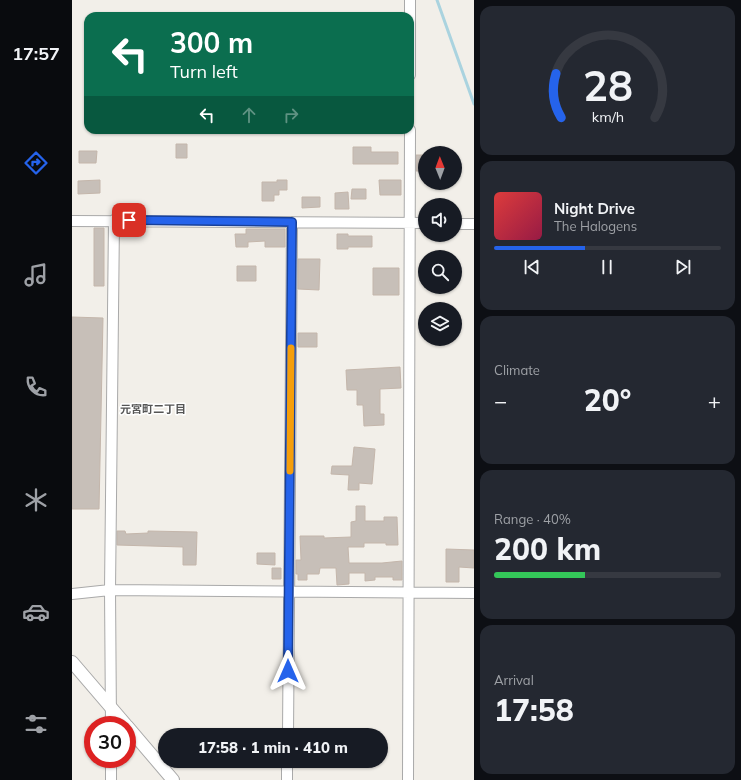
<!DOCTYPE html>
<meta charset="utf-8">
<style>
:root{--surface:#171b24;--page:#242831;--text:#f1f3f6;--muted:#9ea1a6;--line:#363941;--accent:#2563eb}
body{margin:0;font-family:Mulish,"Noto Sans JP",sans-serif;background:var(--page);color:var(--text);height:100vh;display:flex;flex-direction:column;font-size:15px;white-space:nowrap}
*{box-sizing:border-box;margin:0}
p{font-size:13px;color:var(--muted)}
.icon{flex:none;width:22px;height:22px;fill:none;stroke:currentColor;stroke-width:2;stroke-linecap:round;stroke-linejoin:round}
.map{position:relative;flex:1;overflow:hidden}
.details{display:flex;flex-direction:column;gap:6px;padding:6px;background:#0d0f14;width:267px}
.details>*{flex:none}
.hud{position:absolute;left:12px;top:12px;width:330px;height:122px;border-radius:12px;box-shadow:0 1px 3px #0004;background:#0b6e4f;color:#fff;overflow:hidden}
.needle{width:26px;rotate:359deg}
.tools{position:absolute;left:346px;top:146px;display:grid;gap:8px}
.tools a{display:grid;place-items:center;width:44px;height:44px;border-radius:50%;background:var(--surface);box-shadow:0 1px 3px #0004;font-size:20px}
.speed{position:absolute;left:12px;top:716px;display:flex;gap:8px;font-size:20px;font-weight:700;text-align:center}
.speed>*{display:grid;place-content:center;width:52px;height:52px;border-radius:50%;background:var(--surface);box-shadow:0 1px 3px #0004;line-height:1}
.speed .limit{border:6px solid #d22;background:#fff;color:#111}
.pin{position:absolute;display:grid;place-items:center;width:34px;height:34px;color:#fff;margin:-17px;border-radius:8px;box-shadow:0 2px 6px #0006}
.me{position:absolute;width:44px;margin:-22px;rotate:0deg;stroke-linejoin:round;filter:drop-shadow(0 0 3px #0008)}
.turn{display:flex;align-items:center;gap:14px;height:84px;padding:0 20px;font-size:18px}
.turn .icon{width:52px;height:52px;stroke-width:2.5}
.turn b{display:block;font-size:28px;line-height:34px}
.lanes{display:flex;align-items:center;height:38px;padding:0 20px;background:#0003;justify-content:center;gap:20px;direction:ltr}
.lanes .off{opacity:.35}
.big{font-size:30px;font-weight:800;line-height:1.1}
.details .widget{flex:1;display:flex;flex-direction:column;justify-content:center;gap:6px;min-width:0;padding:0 14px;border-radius:12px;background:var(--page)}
.details .dial{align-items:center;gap:0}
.dial svg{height:104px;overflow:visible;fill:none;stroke:var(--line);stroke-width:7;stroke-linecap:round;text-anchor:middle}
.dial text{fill:var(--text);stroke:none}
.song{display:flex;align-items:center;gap:12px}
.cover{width:48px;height:48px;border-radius:6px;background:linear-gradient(135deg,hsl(0 70% 55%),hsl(340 70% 35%))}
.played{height:4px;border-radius:2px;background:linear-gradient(90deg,var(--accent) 40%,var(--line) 40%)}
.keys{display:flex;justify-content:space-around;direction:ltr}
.heat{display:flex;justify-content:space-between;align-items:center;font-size:22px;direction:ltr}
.charge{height:6px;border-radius:3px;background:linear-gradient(90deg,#34c759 40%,var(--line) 0)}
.trip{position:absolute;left:86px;top:728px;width:230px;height:40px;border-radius:20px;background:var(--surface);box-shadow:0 1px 3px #0004;font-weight:800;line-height:40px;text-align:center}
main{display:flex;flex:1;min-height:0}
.tab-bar{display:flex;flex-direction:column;width:72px;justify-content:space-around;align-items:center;background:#090b0e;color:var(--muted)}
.tab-bar .icon{width:28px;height:28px}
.tab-bar .current{color:var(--accent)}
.tab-bar b{font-size:18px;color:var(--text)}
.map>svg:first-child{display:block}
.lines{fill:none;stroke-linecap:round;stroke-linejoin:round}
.stream{stroke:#aad3df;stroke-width:3}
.building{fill:#c7bfb8;stroke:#c4b6ab}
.minor-casing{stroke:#a9a9a9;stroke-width:12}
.tertiary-casing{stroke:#a9a9a9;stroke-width:14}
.minor{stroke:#fff;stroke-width:10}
.tertiary{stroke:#fff;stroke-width:12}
.route-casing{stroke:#184099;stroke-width:10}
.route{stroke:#2563eb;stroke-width:7}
.slow{stroke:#f59e0b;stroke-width:7}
.labels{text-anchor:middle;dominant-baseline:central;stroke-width:3;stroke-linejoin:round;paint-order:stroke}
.neighbourhood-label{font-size:11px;font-weight:bold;fill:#555;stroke:#fff}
</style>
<main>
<nav class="tab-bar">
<b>17:57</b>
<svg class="icon current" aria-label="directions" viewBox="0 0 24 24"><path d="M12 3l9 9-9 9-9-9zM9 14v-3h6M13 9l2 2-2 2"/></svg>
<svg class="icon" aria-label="music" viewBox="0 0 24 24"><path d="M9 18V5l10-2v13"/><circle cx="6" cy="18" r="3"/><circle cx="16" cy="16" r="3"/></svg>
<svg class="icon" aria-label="phone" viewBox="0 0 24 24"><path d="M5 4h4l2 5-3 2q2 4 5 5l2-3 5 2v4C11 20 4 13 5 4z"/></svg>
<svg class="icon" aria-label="climate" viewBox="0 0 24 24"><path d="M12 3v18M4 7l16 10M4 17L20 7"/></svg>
<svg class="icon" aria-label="car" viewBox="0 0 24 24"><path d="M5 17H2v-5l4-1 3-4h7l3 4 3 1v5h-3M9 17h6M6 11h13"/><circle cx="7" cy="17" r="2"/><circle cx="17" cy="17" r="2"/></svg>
<svg class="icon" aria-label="filters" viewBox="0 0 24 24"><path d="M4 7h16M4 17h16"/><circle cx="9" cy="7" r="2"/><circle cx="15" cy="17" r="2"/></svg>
</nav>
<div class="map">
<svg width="402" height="780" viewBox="0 0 402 780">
<rect width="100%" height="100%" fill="#f2efe9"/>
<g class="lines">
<!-- stream -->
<path class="stream" d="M365,0L402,104"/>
</g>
<!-- building -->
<path class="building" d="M104,144H115V158H104Z
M281,147H299V152H326V164H281Z
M7,151H25L24,163H7Z
M344,155H353V171H344Z
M28,180V193L6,194V181Z
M205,180H215V190H207V195H202V201H190V182H205Z
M307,180H329V195H308Z
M280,189H294V199H279Z
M276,192L277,209H263V193Z
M230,197H248V207L230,208Z
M22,228H32V286H22Z
M174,229H213V247H193V241L176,242V247H164L163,234H174Z
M265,234H276V236H300V247H276V249H265Z
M226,259H248L247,290L226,289Z
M165,266H184V281H165Z
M301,268H327V295H301Z
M0,317L31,318L27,509H0Z
M226,333H245V347H226Z
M328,367L329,388L308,389V414H312V425L292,426L291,405H285V390H275L274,370Z
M282,447L303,449L300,484L287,483V490H276L277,475L259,474L260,466H280Z
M284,506H293V521H312V517H325L326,545H314V543H292V547H276L277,563H310L330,561V580H321V577H303V580L293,581V573H277V584L265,585L264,568H248L247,574H235V580H226V574H224V560H229L228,536H252V538L279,537V522L284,521Z
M45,531H53L54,534L76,533V531L125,532L124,565H111V547L45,545Z
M374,549L402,550V568L387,567V582H374Z
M185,553H203V565L185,564Z
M200,568H209V579H200Z"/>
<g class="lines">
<defs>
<path id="minor" d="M338,75V0
M0,221L353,223
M383,224H402
M0,594L38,590L402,593
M39,725L38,590L42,220
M216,735L220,222
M39,780V759
M215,780V761
M336,780L338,130"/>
<path id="tertiary" d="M0,662L54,725
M55,726L101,780"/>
</defs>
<!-- minor casing -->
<use href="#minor" class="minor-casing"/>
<!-- tertiary casing -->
<use href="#tertiary" class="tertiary-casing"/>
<!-- minor -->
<use href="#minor" class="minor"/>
<!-- tertiary -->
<use href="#tertiary" class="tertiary"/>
</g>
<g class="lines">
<defs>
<path id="route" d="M57,220L220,222L216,671"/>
</defs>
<!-- route casing -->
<use href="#route" class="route-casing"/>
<!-- route -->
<use href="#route" class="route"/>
<!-- slow -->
<path class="slow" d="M218,471L219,348"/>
</g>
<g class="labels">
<!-- neighbourhood labels -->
<g class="neighbourhood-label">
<text x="81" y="409">元宮町二丁目</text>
</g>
</g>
</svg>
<div class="tools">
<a><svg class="needle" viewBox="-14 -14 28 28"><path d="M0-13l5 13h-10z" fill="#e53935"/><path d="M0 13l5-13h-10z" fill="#9ea1a6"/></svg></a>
<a><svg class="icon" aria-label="sound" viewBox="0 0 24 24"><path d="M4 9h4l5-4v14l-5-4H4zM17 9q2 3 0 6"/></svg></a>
<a><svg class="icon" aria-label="search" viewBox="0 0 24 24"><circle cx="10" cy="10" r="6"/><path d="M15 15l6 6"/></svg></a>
<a><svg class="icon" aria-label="layers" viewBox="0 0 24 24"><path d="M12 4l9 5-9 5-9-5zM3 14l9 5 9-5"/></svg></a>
</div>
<div class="speed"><div class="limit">30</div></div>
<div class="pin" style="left:57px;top:220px;background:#d93025"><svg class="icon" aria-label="arrive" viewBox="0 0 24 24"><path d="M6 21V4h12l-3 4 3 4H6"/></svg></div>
<svg class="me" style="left:216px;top:671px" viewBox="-20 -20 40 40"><path d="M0-17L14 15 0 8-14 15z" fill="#2563eb" stroke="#fff" stroke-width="4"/></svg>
<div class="trip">17:58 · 1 min · 410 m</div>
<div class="hud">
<div class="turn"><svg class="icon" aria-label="left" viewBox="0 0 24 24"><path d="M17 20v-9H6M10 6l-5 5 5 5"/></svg><div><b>300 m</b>Turn left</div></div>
<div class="lanes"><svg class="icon" aria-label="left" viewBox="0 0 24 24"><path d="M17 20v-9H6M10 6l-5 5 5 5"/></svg><svg class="icon off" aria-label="ahead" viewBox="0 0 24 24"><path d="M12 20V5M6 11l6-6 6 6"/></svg><svg class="icon off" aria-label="right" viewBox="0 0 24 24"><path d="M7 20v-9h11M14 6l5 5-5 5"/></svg></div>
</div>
</div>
<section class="details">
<div class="widget dial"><svg viewBox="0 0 100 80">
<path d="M14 69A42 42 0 1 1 86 69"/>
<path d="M14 69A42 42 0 0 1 10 35" stroke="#2563eb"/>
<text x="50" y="56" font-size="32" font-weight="700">28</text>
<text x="50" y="72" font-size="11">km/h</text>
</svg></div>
<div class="widget">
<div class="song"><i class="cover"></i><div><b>Night Drive</b><p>The Halogens</p></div></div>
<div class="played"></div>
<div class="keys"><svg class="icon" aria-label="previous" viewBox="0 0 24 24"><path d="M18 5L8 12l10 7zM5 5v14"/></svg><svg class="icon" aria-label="pause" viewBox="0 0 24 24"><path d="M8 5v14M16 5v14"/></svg><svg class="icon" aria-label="next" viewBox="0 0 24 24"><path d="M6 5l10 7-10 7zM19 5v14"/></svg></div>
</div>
<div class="widget"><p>Climate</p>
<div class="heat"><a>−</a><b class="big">20°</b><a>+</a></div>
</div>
<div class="widget"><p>Range · 40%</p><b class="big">200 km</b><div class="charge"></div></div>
<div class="widget"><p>Arrival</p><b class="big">17:58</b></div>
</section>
</main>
